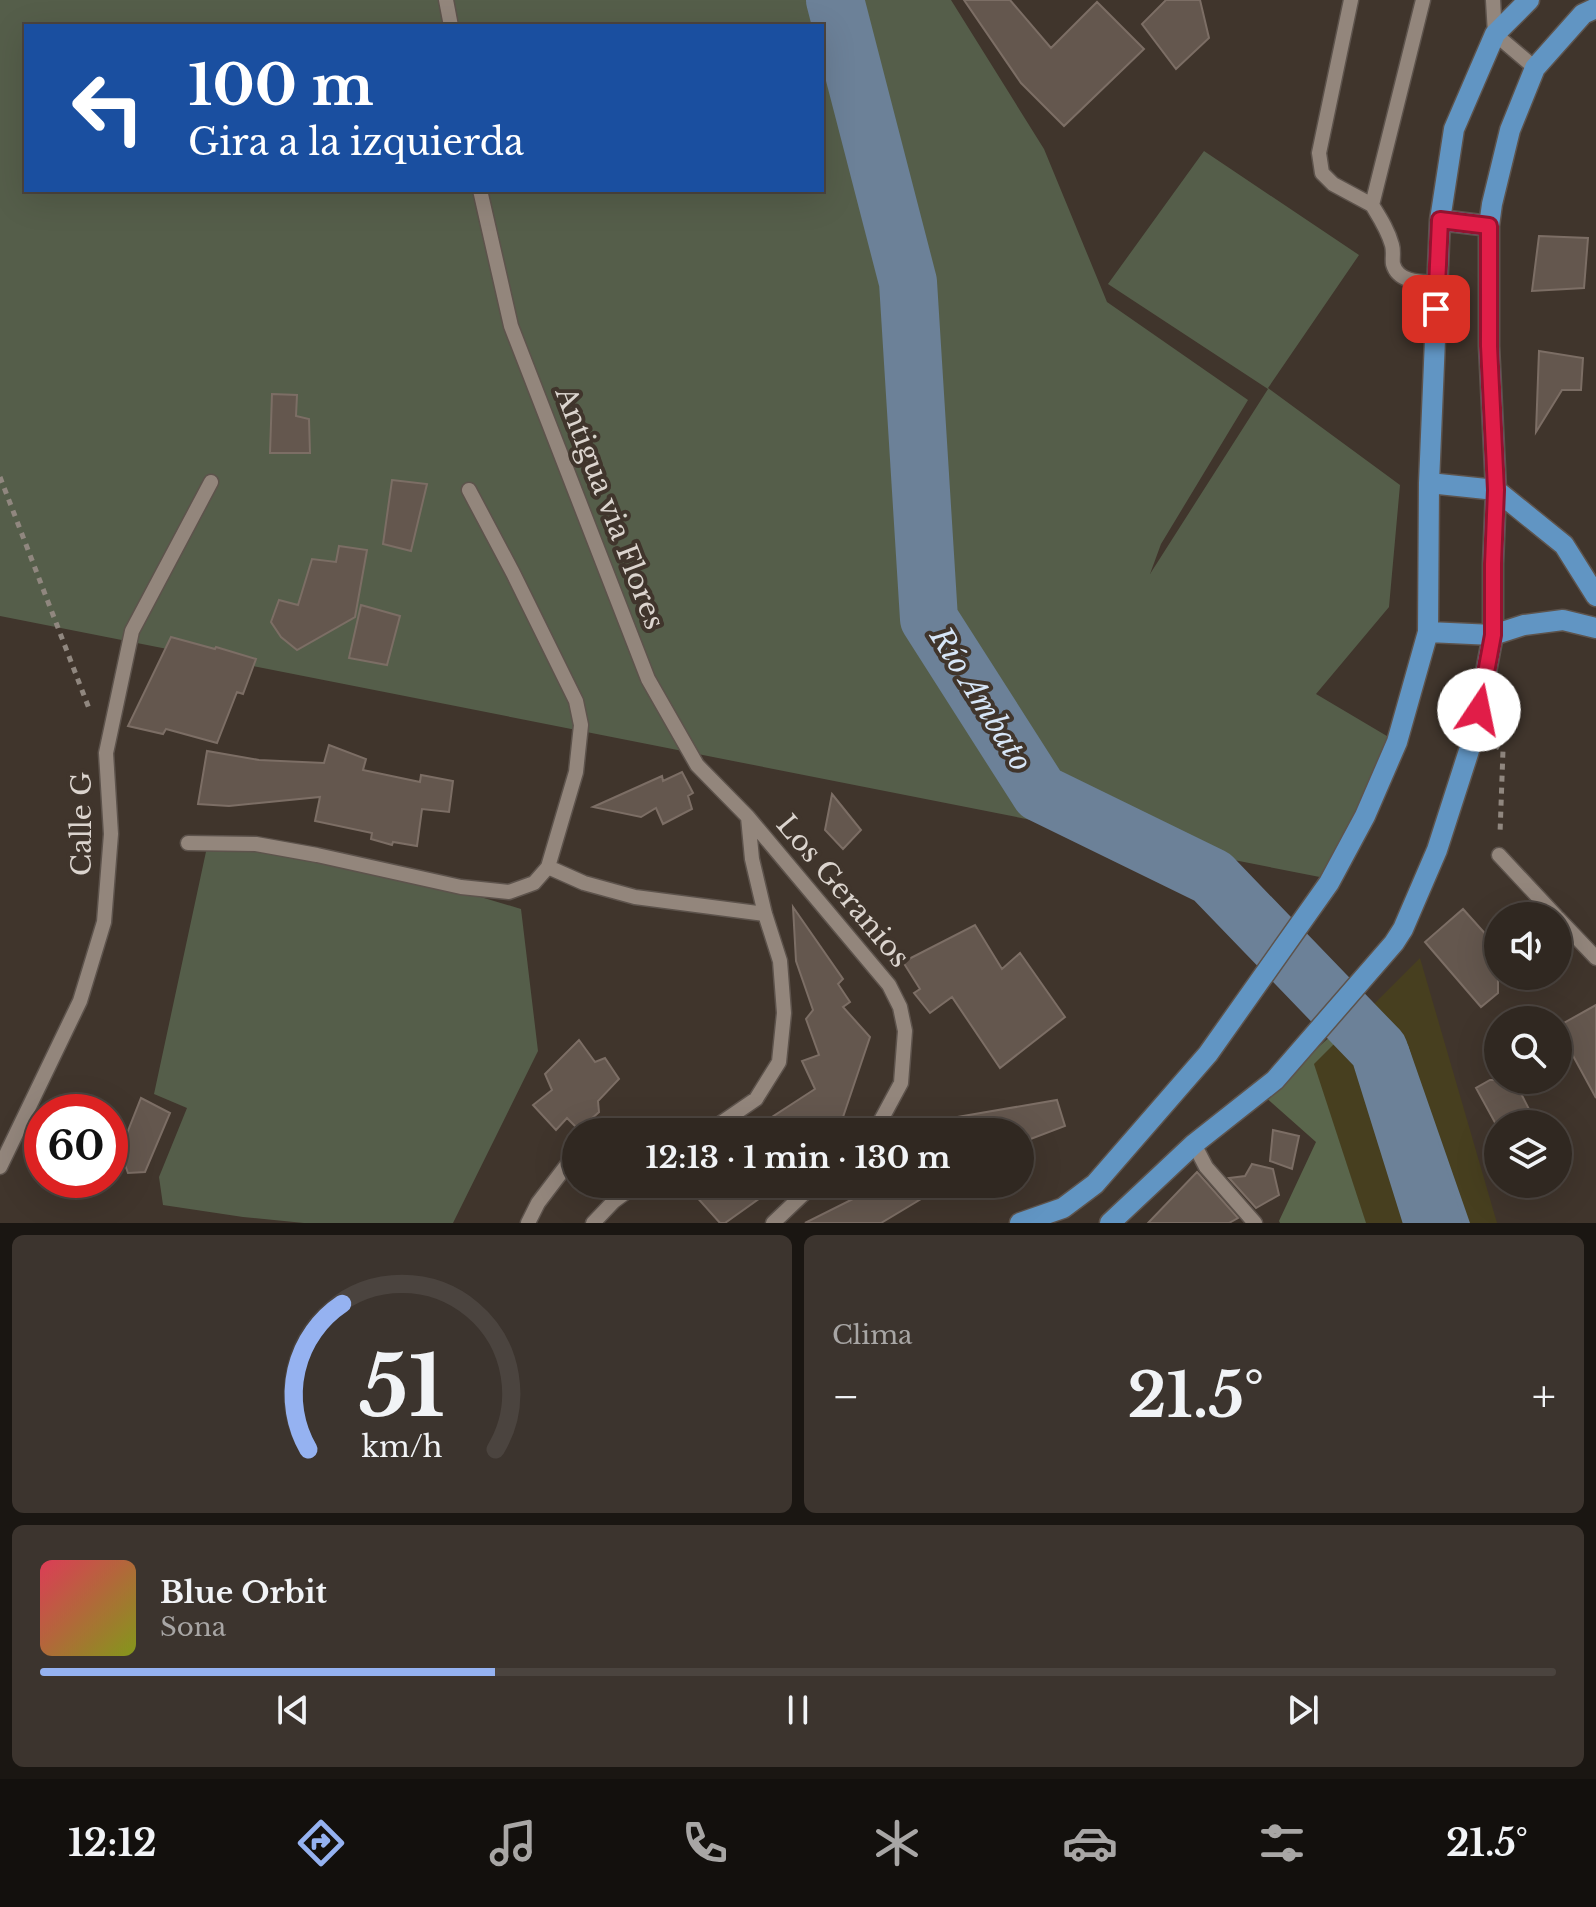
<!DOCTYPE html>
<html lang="es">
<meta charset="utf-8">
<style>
:root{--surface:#302821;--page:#3c342e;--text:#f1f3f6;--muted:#a8a6a5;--line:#4b443f;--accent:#95b2f1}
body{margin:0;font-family:"Libre Baskerville",serif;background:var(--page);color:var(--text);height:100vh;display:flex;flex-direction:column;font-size:30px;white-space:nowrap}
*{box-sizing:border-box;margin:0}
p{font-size:26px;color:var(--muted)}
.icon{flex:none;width:44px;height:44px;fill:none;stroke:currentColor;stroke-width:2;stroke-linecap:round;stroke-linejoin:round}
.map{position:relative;height:1223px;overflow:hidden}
.panel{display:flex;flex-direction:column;gap:12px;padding:12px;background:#1a1612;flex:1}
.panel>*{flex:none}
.guide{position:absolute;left:24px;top:24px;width:800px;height:168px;border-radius:0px;box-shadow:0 8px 32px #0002,0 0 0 2px var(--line);background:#1a4fa0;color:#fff;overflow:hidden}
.controls{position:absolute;left:1484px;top:902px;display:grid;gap:16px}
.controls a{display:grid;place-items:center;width:88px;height:88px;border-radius:50%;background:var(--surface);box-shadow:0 8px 32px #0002,0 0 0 2px var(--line);font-size:40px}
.speed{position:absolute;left:24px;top:1094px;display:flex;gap:16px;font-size:40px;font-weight:700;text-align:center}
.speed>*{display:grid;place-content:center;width:104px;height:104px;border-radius:50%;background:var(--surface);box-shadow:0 8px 32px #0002,0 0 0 2px var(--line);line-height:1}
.speed .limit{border:12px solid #d22;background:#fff;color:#111}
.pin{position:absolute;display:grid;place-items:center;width:68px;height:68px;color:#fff;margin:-34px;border-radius:16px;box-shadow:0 4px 12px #0006}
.me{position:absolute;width:88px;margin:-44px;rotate:11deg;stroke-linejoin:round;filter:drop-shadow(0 0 6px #0008)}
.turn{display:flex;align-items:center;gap:28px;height:168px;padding:0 32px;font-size:36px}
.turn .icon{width:104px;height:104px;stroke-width:2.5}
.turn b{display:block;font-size:56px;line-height:68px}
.big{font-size:60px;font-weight:800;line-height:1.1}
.panel .tile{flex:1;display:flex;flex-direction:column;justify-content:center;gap:12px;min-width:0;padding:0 28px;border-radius:12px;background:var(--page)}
.panel .dial{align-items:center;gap:0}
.dial svg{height:208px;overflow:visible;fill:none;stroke:var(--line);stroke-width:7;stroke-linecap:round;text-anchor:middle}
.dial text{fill:var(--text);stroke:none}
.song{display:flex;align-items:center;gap:24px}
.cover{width:96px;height:96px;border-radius:12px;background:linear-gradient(135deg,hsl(350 70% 55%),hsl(70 70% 35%))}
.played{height:8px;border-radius:4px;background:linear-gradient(90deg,var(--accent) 30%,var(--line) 30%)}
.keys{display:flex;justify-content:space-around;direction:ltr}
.heat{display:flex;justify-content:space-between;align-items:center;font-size:44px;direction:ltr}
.panel .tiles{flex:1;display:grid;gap:12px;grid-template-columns:1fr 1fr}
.tile:last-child{grid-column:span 2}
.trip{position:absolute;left:562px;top:1118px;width:472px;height:80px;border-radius:40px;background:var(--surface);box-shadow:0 8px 32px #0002,0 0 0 2px var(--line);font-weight:800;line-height:80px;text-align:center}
.dock{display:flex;height:128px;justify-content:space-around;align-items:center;background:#13100d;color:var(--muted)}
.dock .icon{width:56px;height:56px}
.dock .on{color:var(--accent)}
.dock b{font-size:36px;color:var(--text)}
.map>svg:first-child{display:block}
.green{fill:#555e4a;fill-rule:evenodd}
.forest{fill:#5a664c}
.sand{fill:#473f1f}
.water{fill:#6c8198}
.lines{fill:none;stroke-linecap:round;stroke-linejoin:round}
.river{stroke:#6c8198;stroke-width:58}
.building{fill:#64574e;stroke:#7c6e65;stroke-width:2}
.minor-casing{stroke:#5d534c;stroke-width:17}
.major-casing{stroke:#5d534c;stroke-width:23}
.path{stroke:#90877f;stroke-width:5;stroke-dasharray:6 6;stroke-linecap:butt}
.minor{stroke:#93867c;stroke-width:14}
.major{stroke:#6195c3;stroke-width:20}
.route-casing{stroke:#92132f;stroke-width:20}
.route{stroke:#e11d48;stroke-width:14}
.labels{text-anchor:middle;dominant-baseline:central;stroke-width:8;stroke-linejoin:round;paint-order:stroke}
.street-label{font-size:28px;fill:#dbd4ce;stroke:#40352c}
.water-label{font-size:30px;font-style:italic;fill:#d6e5f7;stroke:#40352c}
</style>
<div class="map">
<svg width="1596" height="1223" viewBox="0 0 1596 1223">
<rect width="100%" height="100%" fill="#40352c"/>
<!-- green -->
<path class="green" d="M0,0H951L1044,149L1107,302L1248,400L1161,544L1150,574L1268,389L1108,284L1204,151L1359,255L1268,388L1400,485L1389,607L1316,694L1397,742L1335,880L0,616ZM26,26H822V190H26Z
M207,847L360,861L521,909L538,1051L453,1223H304L243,1217L163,1205L159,1177L187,1108L154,1094Z"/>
<!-- forest -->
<path class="forest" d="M1333,1034L1390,1119L1415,1223H1280L1279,1221L1316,1142L1264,1096Z"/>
<!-- sand -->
<path class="sand" d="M1420,958L1497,1223H1366L1314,1064Z"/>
<!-- water -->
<path class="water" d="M1388,1020L1408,1045L1470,1223H1424L1393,1115L1349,1040Z"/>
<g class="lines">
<!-- river -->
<path class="river" d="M835,0L908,282L929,619L1040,793L1212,877L1379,1050L1433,1223"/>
</g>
<!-- building -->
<path class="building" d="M964,0H1010L1051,48L1097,2L1144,49L1064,126L1021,83Z
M1166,0H1200L1209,38L1176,69L1142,24Z
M1539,236L1588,238L1584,288L1532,291Z
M1539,351L1583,358L1581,390H1562L1536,432Z
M272,394L297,395L296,416L309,419L310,453H270Z
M392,480L427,484L411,551L383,544Z
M339,546L367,550L355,617L297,650L281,637L271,622L279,600L298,605L312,559L336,562Z
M361,605L400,616L387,665L349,658Z
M171,637L215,649L216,647L256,659L243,694L237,692L217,743L166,729L163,734L128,726Z
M329,745L366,759L363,770L420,782L421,775L453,781L449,812L422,809L417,846L393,842L392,845L371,839L372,833L315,821L320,797L229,806L198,804L207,751L259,760L324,763Z
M682,772L693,793L688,796L692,809L663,824L656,808L641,817L593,807L662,776L663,781Z
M832,794L861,830L843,849L825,830Z
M793,907L843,979L838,984L850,1002L843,1007L870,1037L842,1120L831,1132H749L815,1089L802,1061L819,1055L806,1019L813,1010L796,961Z
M1463,909L1498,948V993L1481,1007L1425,942Z
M975,925L1002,969L1020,953L1065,1017L1000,1068L952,997L930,1013L914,993L920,989L903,962Z
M1596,1005V1098L1571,1052L1562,1024Z
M579,1040L595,1062L605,1058L619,1079L598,1101L599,1112L579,1130L567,1118L556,1130L533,1105L552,1090L545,1074Z
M1490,1080H1514L1531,1113L1511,1124H1498V1128L1476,1088Z
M141,1098L170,1113L145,1172L128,1173L120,1151Z
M1057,1100L1065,1126L1020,1143V1132H952L951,1118Z
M1273,1130L1299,1136L1292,1169L1270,1161Z
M1252,1164L1273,1169L1279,1195L1256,1208L1229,1178L1245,1176Z
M1197,1172L1238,1218L1229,1223H1148Z
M685,1184H780L725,1223H720Z
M875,1184H946L881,1223H805L853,1199L852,1196Z"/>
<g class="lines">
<defs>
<path id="minor" d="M446,0L451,26
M1351,0L1319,153L1322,173L1333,184L1372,205L1423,0
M1493,0L1495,34L1535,68
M480,190L511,326L648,679L697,765L748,817L889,985L900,1007L905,1031L901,1083L880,1122L869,1132
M1372,205C1380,218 1388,230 1392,245C1394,252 1392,258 1393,264C1398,283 1422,282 1437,283
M188,843L256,844L317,855L461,887L509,892L534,883L548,867L576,772L581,725L576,701L513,573L469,490
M1499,855L1556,916
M548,867L584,883L635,897L765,914
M1558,918L1596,958
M708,1132L756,1099L779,1062L784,1013L780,961L765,914L752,859L748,817
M1194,1144L1206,1167L1255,1223
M0,1167L80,1001L104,922L111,834L106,753L132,631L211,482
M528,1223L538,1203L576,1153
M593,1223L614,1201L637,1184
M773,1223L814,1184"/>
<path id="major" d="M1440,220L1489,226
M1429,483L1496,490L1564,545L1596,596
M1428,632L1493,635L1524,625L1563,620L1596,628
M1020,1223L1063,1208L1095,1184L1208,1054L1329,883L1365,816L1397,742L1428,632L1429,483L1440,220L1454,129L1495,34L1529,0
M1110,1223L1194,1144L1275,1080L1394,943L1403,929L1437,850L1474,735L1493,635V564L1496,490L1489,346V226L1492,204L1510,130L1535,68L1583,14L1596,8"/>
</defs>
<!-- minor casing -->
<use href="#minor" class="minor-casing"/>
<!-- major casing -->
<use href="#major" class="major-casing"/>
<!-- path -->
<path class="path" d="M0,477L90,711
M1494,745L1503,750L1500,834"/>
<!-- minor -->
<use href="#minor" class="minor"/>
<!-- major -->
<use href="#major" class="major"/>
</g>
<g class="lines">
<defs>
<path id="route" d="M1436,309L1440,220L1489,226V346L1496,490L1493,564V635L1479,710"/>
</defs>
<!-- route casing -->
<use href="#route" class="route-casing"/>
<!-- route -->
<use href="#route" class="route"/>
</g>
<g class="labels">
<!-- street labels -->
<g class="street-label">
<text transform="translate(610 508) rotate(69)">Antigua via Flores</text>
<text transform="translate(81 824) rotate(-90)">Calle G</text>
<text transform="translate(843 891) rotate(50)">Los Geranios</text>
</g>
<!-- water labels -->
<g class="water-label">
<text transform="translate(981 699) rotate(58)">Río Ambato</text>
</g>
</g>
</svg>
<div class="controls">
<a><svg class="icon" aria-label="sound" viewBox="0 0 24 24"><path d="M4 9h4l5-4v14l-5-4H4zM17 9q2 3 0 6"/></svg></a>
<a><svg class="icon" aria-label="search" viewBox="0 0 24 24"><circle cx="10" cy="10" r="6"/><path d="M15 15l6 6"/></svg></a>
<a><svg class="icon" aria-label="layers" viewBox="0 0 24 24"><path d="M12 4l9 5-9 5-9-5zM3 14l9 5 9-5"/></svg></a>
</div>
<div class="speed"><div class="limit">60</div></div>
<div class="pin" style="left:1436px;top:309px;background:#d93025"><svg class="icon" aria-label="arrive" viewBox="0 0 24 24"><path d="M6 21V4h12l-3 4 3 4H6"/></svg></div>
<svg class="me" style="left:1479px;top:710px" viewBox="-20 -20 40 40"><circle r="19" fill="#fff"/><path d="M0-13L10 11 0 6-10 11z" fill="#e11d48"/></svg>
<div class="trip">12:13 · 1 min · 130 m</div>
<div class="guide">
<div class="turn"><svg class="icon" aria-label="left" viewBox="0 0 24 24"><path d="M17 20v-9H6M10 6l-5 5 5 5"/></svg><div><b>100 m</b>Gira a la izquierda</div></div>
</div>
</div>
<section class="panel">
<div class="tiles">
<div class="tile dial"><svg viewBox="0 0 100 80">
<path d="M14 69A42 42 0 1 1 86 69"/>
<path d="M14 69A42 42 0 0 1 27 13" stroke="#95b2f1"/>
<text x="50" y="56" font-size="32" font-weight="700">51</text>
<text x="50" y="72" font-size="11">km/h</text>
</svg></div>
<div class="tile"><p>Clima</p>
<div class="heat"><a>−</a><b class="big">21.5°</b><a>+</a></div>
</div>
<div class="tile">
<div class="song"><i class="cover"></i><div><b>Blue Orbit</b><p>Sona</p></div></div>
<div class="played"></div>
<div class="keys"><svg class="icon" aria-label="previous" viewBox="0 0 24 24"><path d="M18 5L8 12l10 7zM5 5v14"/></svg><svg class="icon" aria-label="pause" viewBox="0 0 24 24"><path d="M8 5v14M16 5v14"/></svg><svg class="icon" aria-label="next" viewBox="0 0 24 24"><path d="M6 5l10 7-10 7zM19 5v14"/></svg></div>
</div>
</div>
</section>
<nav class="dock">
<b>12:12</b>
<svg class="icon on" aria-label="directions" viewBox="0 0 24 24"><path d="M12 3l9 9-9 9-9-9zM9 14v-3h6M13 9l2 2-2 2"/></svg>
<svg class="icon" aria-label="music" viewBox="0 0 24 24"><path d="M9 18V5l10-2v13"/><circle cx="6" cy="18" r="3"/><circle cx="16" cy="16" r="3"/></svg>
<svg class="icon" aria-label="phone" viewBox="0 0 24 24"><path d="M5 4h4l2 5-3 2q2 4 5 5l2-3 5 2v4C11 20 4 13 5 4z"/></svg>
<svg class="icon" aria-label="climate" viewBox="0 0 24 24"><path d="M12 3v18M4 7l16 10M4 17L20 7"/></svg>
<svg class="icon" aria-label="car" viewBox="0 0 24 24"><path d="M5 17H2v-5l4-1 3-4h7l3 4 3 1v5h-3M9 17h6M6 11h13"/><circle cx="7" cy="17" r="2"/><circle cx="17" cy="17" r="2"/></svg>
<svg class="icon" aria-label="filters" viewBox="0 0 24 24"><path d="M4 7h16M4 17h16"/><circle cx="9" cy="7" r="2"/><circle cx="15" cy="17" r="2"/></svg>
<b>21.5°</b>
</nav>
